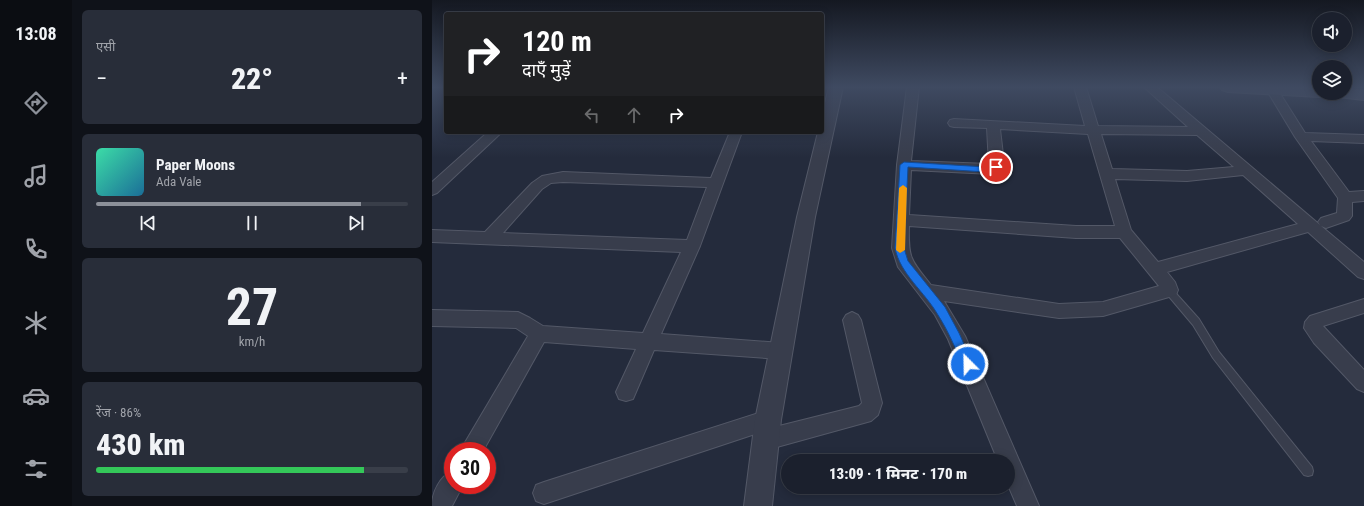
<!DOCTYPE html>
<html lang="hi">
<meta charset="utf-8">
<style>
:root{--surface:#1b202d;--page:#282d39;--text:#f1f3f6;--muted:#a0a3aa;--line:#393e49;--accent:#8c9099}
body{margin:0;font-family:"Roboto Condensed","Noto Sans Devanagari",sans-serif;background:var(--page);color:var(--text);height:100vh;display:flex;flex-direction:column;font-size:15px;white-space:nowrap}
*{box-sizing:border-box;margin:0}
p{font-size:13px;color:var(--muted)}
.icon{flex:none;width:22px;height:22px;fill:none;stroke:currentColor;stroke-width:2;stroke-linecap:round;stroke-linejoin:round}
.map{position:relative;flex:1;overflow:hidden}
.side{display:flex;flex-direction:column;gap:10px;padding:10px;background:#0f1219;width:360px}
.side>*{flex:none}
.guide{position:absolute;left:12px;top:12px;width:380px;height:122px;border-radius:4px;box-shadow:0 2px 10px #0003,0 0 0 1px var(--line);background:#202124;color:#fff;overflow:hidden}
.fabs{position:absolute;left:880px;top:12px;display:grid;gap:8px}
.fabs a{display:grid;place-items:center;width:40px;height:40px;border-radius:50%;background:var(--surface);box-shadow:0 2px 10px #0003,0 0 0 1px var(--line);font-size:20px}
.speed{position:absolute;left:12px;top:442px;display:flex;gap:8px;font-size:20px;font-weight:700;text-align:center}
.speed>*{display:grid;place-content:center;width:52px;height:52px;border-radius:50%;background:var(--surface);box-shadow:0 2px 10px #0003,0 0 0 1px var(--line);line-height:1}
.speed .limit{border:6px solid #d22;background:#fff;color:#111}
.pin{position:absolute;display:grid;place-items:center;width:34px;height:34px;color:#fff;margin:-17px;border:2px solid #fff;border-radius:50%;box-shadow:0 1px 4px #0007}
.me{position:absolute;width:44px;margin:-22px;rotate:337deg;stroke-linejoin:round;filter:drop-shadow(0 0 3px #0008)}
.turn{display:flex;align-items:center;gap:14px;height:84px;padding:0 12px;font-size:18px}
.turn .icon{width:52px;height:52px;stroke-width:2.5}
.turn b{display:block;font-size:28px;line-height:34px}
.lanes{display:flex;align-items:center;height:38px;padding:0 12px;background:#0003;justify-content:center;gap:20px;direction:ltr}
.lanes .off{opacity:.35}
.big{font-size:30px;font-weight:800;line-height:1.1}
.side .widget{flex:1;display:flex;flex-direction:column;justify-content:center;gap:6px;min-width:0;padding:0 14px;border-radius:6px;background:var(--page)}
.side .dial{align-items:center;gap:0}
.dial b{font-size:52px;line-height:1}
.song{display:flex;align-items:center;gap:12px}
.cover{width:48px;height:48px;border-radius:6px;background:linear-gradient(135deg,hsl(160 70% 55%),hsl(200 70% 35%))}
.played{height:4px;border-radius:2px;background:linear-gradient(90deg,var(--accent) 85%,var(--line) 85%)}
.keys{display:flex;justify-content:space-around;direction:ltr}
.heat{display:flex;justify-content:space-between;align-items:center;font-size:22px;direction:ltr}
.charge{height:6px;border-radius:3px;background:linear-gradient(90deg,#34c759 86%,var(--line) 0)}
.trip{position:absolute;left:349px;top:454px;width:234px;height:40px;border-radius:20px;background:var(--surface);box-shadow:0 2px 10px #0003,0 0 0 1px var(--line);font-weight:800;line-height:40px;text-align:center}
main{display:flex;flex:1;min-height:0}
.tab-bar{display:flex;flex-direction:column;width:72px;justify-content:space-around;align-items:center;background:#0b0d12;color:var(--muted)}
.tab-bar .icon{width:28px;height:28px}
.tab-bar .selected{color:var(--accent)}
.tab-bar b{font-size:18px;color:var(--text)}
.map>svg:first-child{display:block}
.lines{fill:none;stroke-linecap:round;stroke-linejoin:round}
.service-casing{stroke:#535867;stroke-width:2}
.minor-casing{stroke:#535867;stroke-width:2}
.tertiary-casing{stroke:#535867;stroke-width:2}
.secondary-casing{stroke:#535867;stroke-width:2}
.service{fill:#383d4c;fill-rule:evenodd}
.minor{fill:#383d4c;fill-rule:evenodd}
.tertiary{fill:#383d4c;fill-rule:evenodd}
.secondary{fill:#464c5f;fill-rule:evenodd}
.route{fill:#1a73e8;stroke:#114b97}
.slow{fill:#f59e0b}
</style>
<main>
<nav class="tab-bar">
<b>13:08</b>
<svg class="icon selected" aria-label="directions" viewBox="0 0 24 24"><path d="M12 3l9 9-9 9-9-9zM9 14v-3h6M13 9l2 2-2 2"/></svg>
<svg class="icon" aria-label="music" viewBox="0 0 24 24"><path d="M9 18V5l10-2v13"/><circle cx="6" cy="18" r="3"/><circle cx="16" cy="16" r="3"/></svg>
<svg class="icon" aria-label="phone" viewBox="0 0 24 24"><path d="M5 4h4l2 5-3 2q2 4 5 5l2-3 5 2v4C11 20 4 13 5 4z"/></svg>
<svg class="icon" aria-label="climate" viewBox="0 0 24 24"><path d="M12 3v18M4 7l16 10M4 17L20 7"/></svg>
<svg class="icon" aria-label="car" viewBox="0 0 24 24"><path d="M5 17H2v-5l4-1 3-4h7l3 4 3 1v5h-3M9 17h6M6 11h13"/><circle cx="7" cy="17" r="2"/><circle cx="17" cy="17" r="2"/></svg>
<svg class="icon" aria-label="filters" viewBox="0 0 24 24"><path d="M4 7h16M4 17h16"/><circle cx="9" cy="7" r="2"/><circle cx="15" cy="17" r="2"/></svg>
</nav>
<section class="side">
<div class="widget"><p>एसी</p>
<div class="heat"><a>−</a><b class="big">22°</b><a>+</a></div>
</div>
<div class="widget">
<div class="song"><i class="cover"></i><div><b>Paper Moons</b><p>Ada Vale</p></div></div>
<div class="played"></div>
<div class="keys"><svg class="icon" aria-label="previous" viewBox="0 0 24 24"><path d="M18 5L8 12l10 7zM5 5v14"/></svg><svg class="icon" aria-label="pause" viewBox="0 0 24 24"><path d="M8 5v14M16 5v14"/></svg><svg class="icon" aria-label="next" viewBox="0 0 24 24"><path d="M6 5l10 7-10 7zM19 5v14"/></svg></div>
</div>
<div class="widget dial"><b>27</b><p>km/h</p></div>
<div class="widget"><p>रेंज · 86%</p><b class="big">430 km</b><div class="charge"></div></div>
</section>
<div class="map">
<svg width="932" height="506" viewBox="0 0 932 506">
<rect width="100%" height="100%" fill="#242b3c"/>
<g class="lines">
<defs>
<path id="service" d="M737,288L740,289L767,319L787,352L880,467L881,471L880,475L876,476L872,475L781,358L761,325L734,293L733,291L734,289Z"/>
<path id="minor" d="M475,87H487L479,161L557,164L555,128L522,127L518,126L516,123L518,120L522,119L653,126L642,87H654L666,126L756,127L712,87H725L888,225L886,222L889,218L905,213L906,198L863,137L834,89L836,87H844L873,133L932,135V143L879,141L917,192L932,191V201L920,202V216L917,220L894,228L889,226L932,262V279L926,277L876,232L735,272L743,282L746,290L744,295L671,316L627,318L512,301L533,336L607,506H585L576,485V461H566L516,339L503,315L466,267L460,248L465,165ZM568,129L656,134L683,226H644L477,215L479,170L560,174L568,170L572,163ZM669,134L765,135L802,167L755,171L680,169ZM811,175L866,224L726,262L699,230L683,179L755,181ZM477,226L644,238H688L727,286L671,302L627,304L499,285C479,260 476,259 477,226Z
M56,132H70L5,193L0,195V182Z
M298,132H310L268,246L229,334L349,343L356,345L358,351L356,357L349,359L222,350L201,399L194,401L187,399L184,392L204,349L112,342L51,451H28L96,336L84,328L0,326V310L86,312L98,318L111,326L211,333L249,252L0,242V230L53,232L100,183L110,176L131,172L279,178ZM131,182L275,187L255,240L71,233L110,189L119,183Z
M932,299V313L891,326L932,370V392L925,389L882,343L872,328L873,322L878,316Z
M420,312L426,315L429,320L450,403L446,415L439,421L334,450L327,447L324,440L326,433L112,504L104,501L101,493L104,485L112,482L336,410L343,413L346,420L343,427L427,406L430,403L411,320L414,315Z
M21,471V485H31L20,506H0C0,492 8,476 21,471Z"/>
<path id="tertiary" d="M397,87H411L383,217L349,420L340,506H312L323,420L365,217L386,132H390V114Z"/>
<path id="secondary" d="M788,87H887V93H894L893,95L887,97L796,92L790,90Z
M913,89L932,90V100L897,96L895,93H913Z"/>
</defs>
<!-- service casing -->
<use href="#service" class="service-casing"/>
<!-- minor casing -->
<use href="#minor" class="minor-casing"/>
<!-- tertiary casing -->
<use href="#tertiary" class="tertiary-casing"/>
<!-- secondary casing -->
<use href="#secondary" class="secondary-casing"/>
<!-- service -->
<use href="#service" class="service"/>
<!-- minor -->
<use href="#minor" class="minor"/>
<!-- tertiary -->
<use href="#tertiary" class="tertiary"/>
<!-- secondary -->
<use href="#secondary" class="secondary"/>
</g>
<!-- sky -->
<linearGradient id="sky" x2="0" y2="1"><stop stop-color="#141821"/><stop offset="0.55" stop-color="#3f4a61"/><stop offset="1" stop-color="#3f4a61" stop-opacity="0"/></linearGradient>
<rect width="932" height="158" fill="url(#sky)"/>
<!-- route -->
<path class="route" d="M472,162L554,167L564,165L567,167L566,169L554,172L476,167L472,248L476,261L513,307L527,333L541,364L539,368L536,369L532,368C524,350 517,332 506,315C493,292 468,274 463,248L468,165Z"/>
<!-- slow -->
<path class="slow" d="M471,185L475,188L473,250L468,253L464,250L467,188Z"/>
</svg>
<div class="fabs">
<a><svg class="icon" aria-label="sound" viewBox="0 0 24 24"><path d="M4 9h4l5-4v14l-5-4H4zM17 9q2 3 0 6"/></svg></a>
<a><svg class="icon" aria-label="layers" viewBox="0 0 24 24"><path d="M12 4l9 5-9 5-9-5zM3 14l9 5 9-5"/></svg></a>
</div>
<div class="speed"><div class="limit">30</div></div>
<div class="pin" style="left:564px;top:167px;background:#d93025"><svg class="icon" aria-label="arrive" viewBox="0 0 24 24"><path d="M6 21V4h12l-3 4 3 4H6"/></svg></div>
<svg class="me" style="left:536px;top:364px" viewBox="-20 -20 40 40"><circle r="17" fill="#1a73e8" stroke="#fff" stroke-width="3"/><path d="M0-11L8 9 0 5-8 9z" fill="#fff"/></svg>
<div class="trip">13:09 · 1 मिनट · 170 m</div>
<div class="guide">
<div class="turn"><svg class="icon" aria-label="right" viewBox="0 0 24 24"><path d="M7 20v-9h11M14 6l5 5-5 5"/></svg><div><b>120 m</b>दाएँ मुड़ें</div></div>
<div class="lanes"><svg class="icon off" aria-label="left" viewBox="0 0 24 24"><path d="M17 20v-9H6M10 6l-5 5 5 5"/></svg><svg class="icon off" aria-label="ahead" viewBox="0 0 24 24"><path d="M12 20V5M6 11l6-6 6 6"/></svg><svg class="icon" aria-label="right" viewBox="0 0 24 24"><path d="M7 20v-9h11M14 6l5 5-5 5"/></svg></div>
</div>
</div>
</main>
